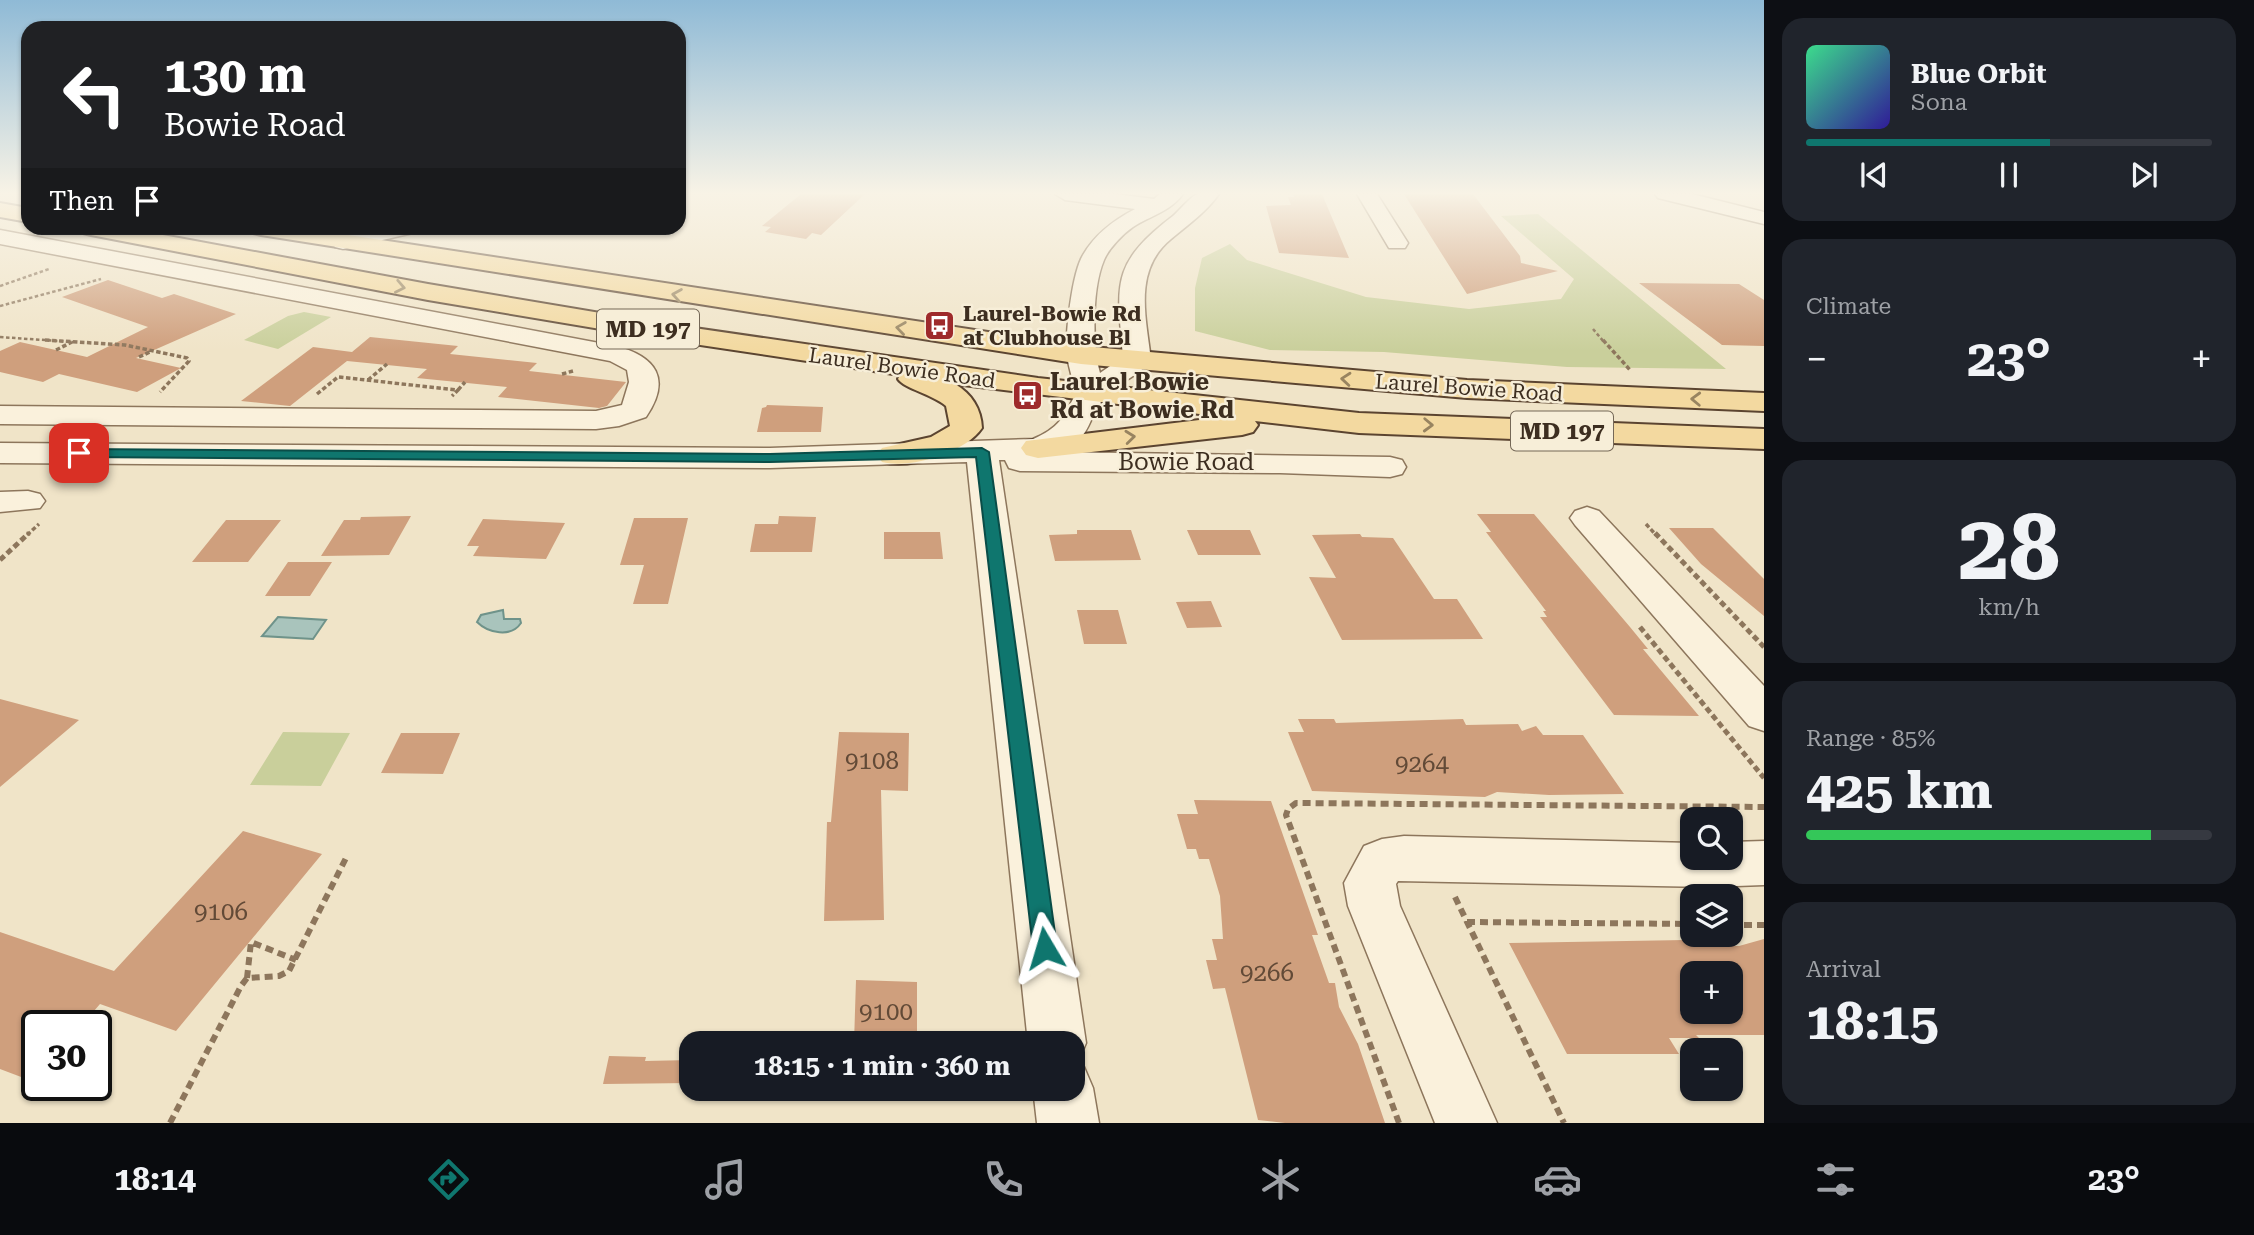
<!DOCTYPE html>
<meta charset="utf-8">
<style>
:root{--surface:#171b24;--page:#20242c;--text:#f1f3f6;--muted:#9ea1a6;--line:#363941;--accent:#0f766e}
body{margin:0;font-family:"Roboto Serif",serif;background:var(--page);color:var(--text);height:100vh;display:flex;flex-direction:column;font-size:26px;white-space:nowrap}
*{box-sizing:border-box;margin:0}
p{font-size:23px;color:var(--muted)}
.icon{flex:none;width:38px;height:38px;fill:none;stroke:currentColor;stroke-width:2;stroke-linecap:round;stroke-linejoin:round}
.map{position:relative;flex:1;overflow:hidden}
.details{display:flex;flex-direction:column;gap:18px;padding:18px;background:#0d0f14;width:490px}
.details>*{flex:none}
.banner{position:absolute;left:21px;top:21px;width:665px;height:214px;border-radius:21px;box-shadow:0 2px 5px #0004;background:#202124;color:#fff;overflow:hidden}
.fabs{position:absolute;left:1680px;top:807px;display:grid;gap:14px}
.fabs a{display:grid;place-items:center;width:63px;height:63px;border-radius:14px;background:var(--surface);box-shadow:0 2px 5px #0004;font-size:35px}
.speed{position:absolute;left:21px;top:1010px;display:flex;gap:14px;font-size:35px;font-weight:700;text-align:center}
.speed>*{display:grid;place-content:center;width:91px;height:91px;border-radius:50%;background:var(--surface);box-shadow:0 2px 5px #0004;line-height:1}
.speed .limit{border:4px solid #111;border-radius:10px;background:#fff;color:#111}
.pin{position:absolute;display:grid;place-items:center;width:60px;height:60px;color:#fff;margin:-30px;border-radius:14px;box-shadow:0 4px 10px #0006}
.me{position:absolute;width:77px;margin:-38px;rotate:353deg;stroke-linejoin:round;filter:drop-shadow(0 0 5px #0008)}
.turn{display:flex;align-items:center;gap:24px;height:147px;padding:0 28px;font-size:32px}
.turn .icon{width:91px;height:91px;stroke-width:2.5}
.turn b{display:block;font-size:49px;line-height:60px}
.then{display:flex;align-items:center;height:66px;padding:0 28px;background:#0003;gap:14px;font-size:26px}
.big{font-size:52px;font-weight:700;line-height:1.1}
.details .widget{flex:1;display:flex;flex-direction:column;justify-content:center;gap:10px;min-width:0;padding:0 24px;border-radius:21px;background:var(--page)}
.details .dial{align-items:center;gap:0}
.dial b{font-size:91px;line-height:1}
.song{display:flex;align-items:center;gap:21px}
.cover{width:84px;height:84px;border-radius:10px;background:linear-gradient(135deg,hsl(150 70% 55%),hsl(250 70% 35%))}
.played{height:7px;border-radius:4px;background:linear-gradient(90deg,var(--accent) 60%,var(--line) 60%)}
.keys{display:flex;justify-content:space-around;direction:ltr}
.heat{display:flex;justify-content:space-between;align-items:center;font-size:38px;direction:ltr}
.charge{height:10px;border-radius:5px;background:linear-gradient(90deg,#34c759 85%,var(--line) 0)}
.trip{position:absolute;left:679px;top:1031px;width:406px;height:70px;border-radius:21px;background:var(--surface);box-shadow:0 2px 5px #0004;font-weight:700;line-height:70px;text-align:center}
.dock{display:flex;height:112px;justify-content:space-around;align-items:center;background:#090b0e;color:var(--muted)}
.dock .icon{width:49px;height:49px}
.dock .current{color:var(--accent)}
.dock b{font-size:32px;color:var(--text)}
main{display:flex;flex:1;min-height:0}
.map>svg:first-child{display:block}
.green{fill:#c9cf9b}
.water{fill:#a9c4bc;stroke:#6f938a;stroke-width:2}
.building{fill:#cf9f7d;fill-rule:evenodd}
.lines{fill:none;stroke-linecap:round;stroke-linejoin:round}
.minor-casing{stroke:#8d765c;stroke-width:3}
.major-casing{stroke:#5b4430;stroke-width:4}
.path-far3{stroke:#8d765c;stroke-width:2.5;stroke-dasharray:3.5 2.5;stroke-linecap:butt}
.path-far2{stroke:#8d765c;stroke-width:3.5;stroke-dasharray:4.5 2.5;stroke-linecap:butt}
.path-far1{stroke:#8d765c;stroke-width:5;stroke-dasharray:6 3.5;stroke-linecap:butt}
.path{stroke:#8d765c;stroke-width:6;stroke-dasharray:8 5;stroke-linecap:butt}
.minor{fill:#faf1dc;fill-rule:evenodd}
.major{fill:#f3d9a0;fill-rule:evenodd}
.oneway{stroke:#988460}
.route{fill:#0f766e;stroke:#0a4d48;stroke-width:2}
.labels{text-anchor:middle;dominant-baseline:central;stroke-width:5;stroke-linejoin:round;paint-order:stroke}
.far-poi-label{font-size:21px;font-weight:bold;fill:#3d2e20;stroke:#f7eed8;text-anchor:start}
.far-street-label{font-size:21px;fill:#3d2e20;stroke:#f7eed8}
.shield{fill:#f7eed8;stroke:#756857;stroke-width:2}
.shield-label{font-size:23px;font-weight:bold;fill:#3d2e20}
.poi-label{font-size:24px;font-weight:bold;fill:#3d2e20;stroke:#f7eed8;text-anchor:start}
.street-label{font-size:24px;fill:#3d2e20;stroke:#f7eed8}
.near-number-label{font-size:24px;fill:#624a37}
</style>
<main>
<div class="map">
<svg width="1764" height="1123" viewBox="0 0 1764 1123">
<rect width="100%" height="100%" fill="#f0e4c8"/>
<!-- green -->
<path class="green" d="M1538,214L1726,369L1567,367L1384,352L1270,350L1195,331V288L1202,258L1230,244L1247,260L1366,297L1469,309L1561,299L1574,279L1501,216Z
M304,312L331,317L278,349L244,340L288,316Z
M283,732L350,733L321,786L250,785Z"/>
<!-- water -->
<path class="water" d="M503,610L504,619H520L521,623C511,638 488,633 477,622L481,615Z
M278,617L326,620L313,639L262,636Z"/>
<!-- building -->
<path class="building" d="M801,194H865L821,235L812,233L806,239L765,232L771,227L762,226Z
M1293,194H1322L1349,258L1279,253L1266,206L1291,205L1288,197H1294Z
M1404,194H1473L1520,256L1521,263L1558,271L1467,294Z
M108,280L162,298L174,294L236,314L136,358L181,368L137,392L59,374L43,382L0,372V351L20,342L87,357L148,327L62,297Z
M1639,283L1739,284L1764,300V346L1722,345Z
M370,337L458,346L450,354L537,363L529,371L626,382L607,406L599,408L498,397L507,387L417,378L427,369L347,361L290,406L241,401L313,347L352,352Z
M767,405L823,407L821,432H757L762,408L766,407Z
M1477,514H1534L1630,627L1648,649H1643L1699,716L1614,715L1540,617H1547L1543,611H1546L1486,532H1491Z
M411,516L389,555L321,556L344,520H360L361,517Z
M779,516L816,517L812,552H750L755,524H778Z
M634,518H688L668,604H633L644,565H620Z
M483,519L565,523L546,559L473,556L479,546H467Z
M226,520H281L248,562H192Z
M1669,528H1713L1764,579V616L1701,564Z
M1077,530H1131L1141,560L1055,561L1049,535L1077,534Z
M1187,530H1250L1261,555H1198Z
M884,532H940L943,559H884Z
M1360,534L1362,537L1393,538L1434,599H1457L1483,639L1342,640L1309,577L1336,578L1312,535Z
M288,562H332L310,596H265Z
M1211,601L1222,627L1187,628L1176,602Z
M1077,610H1118L1127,644H1084Z
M0,699L79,720L0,787Z
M1298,719H1334L1336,723L1463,719L1466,725L1518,724L1522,731L1536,726L1543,735H1583L1624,794L1549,795L1497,792L1485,797L1312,791L1288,732H1304Z
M839,732L909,733L908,791L881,790L884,920L824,921L827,822H831Z
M401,733H460L443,774L381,773Z
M1194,800L1271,801L1318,935H1312L1329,983H1335L1339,1007L1358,1044L1385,1123H1285L1258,1120L1225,988L1213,989L1206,960H1217L1212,939H1223L1220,896L1209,859H1199L1196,849H1187L1177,814H1198Z
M243,831L322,854L176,1031L100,1004L81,1026H37V1083L0,1069V932L114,971Z
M1764,939V1035H1696L1699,1038H1669L1679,1054H1567L1509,943L1685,940L1689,946H1739ZM1692,973H1731V1012H1692Z
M856,980L917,982V1043H854Z
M609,1056L646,1057L645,1061L691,1060V1083L603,1084Z"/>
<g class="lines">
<defs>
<path id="minor" d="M1055,194H1115L1154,199L1160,194H1183C1171,211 1150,216 1133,227C1123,234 1109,248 1104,260C1092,288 1092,344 1100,373L1123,357C1117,284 1110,264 1173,216C1180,210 1189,198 1197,194C1202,192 1213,194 1219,194C1206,212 1188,225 1171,239C1133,270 1146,317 1151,360C1139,377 1115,383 1103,399C1084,425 1094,436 1057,452L1390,457L1402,460L1406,467L1402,474L1390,477L1280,473L1020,471L1009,468L1005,460H999L1086,1043L1077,1064L1084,1067L1093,1088L1099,1123H1037L1033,1088H1073V1043H1028L967,462L770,468L0,463V443L770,448L1033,439C1059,428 1064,417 1076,393C1073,381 1069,368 1067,356C1065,335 1072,273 1083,255C1095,234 1114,220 1135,209L1065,200Z
M1357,194H1377L1408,243L1405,248H1389Z
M1655,194H1692L1764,212V224L1658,198Z
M378,228H416L413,233L343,249L335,247L332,242L335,237Z
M0,230L615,346C656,356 672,379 646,417L619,426L596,429L0,424V406L596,411L622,405L629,382L627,370L610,361L0,244Z
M28,491L40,494L45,501L40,508L0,512V492Z
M1587,507L1599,511L1764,686V731L1749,726L1575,525L1570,518L1575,511Z
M1404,836L1692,843V858H1731V842L1764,841V885L1709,887L1398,881L1396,884L1400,906L1497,1123H1435L1348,906L1344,883L1364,846L1382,839Z"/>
<path id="major" d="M0,203L28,208V222L0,217Z
M79,228H125L428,284L660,323L1038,378L1359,413L1764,429V449L1359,433L1255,421L1258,425L1253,432L1242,435L1038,458L1026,455L1021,448L1026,441L1224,417L955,384C972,394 981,409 982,428C965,453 911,469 882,462L877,455L882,448L931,437L950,426L946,406C932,394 905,389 898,379L900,375L660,339L428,300L91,235L83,233Z
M249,228H302L1081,346L1467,380L1764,393V411L1467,398L1081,364L261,235L253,233Z"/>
</defs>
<!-- minor casing -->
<use href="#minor" class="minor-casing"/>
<!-- major casing -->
<use href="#major" class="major-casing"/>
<!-- path-far3 -->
<path class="path-far3" d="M0,286L49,269
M0,306L101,279
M1593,329L1604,342
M0,337L73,342"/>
<!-- path-far2 -->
<path class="path-far2" d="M45,340L125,345L187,358L189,361L160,392
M1603,340L1631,371
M56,350L72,342
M139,357L152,351
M562,374L573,371
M368,380L387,364
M458,390L465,382
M317,394L338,377L458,390L452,396
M1646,524L1656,535
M27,535L39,524"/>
<!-- path-far1 -->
<path class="path-far1" d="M1655,533L1764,647
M0,560L29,533
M1640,627L1764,778"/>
<!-- path -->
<path class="path" d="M1455,897L1564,1123
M1467,922L1692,924
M1731,925H1764
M247,978L251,942L296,960
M170,1123L241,986L247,978L279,976L289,971L347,856
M1399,1123L1286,815L1288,809L1296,803L1764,807"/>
<!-- minor -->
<use href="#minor" class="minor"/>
<!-- major -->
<use href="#major" class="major"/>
</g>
<!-- one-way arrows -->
<defs><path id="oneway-chevron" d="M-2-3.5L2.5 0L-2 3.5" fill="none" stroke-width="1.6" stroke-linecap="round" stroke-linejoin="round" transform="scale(1.75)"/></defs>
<g class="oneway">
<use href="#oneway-chevron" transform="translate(400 287) rotate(11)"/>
<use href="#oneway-chevron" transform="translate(677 295) rotate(-171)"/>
<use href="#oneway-chevron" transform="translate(901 328) rotate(-172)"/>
<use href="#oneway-chevron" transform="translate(1346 379) rotate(-175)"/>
<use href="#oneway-chevron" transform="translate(1696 399) rotate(-178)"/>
<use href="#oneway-chevron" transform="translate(1428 425) rotate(2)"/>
<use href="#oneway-chevron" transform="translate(1130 437) rotate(-6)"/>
</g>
<!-- sky -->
<linearGradient id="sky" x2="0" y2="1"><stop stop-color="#8fbad6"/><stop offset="0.55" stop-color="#f8f3e6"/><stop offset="1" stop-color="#f8f3e6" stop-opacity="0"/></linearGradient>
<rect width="1764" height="351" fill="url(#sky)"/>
<!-- route -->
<path class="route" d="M982,448L989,452L1057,948L1053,956L1045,959L1037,956L1033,948L976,457L770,462L79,457L72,453L79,449L770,454Z"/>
<!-- icons -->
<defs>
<symbol id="bus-square" viewBox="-11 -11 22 22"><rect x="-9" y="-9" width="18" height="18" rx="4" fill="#9e2a2b" stroke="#f7eed8"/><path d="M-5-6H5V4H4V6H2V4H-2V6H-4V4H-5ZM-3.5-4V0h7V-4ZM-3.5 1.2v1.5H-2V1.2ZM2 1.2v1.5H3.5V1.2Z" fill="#fff"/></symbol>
</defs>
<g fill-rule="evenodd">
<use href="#bus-square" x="922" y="308" width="35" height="35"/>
<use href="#bus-square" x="1010" y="378" width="35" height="35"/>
</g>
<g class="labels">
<!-- far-poi labels -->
<g class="far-poi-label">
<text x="963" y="314">Laurel-Bowie Rd<tspan x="963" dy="24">at Clubhouse Bl</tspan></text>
</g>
<!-- far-street labels -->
<g class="far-street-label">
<text transform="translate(902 368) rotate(8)">Laurel Bowie Road</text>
<text transform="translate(1469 388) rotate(4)">Laurel Bowie Road</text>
</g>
<!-- shield labels -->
<g class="shield">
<rect x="597" y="309.5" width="102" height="39" rx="5"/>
<rect x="1511" y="411.5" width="102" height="39" rx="5"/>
</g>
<g class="shield-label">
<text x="648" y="329">MD 197</text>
<text x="1562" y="431">MD 197</text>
</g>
<!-- poi labels -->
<g class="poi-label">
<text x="1050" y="382">Laurel Bowie<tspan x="1050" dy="28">Rd at Bowie Rd</tspan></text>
</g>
<!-- street labels -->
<g class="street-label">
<text x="1186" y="462">Bowie Road</text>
</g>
<!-- near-number labels -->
<g class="near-number-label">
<text x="872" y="761">9108</text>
<text x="1422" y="764">9264</text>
<text x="221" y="912">9106</text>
<text x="1267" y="973">9266</text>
<text x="886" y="1012">9100</text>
</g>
</g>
</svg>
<div class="fabs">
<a><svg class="icon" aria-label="search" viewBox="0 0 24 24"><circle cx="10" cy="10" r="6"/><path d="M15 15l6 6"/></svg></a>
<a><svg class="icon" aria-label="layers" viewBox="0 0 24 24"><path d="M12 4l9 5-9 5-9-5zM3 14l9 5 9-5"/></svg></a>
<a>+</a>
<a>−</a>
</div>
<div class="speed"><div class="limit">30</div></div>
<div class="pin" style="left:79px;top:453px;background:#d93025"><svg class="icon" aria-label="arrive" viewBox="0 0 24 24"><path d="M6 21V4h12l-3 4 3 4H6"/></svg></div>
<svg class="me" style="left:1045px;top:948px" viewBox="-20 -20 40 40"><path d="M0-17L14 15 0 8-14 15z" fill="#0f766e" stroke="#fff" stroke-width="4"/></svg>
<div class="trip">18:15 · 1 min · 360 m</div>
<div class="banner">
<div class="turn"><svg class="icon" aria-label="left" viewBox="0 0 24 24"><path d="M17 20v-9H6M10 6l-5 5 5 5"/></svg><div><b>130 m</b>Bowie Road</div></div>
<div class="then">Then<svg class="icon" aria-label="arrive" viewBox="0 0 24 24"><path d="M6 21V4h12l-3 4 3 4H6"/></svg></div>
</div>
</div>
<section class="details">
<div class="widget">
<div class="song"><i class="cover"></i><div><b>Blue Orbit</b><p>Sona</p></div></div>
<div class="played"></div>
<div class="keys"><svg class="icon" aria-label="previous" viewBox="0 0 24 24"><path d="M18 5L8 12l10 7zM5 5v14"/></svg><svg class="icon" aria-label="pause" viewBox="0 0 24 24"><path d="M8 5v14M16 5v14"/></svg><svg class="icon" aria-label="next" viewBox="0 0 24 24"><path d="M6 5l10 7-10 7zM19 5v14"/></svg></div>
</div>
<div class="widget"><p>Climate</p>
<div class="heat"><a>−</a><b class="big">23°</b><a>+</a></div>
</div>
<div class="widget dial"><b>28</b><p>km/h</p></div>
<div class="widget"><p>Range · 85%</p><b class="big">425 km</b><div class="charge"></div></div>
<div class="widget"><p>Arrival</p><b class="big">18:15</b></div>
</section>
</main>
<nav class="dock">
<b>18:14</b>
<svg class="icon current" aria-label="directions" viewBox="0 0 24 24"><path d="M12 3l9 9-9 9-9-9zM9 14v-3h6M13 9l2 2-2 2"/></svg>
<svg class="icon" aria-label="music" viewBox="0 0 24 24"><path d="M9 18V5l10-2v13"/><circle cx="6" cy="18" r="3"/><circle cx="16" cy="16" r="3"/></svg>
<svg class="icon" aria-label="phone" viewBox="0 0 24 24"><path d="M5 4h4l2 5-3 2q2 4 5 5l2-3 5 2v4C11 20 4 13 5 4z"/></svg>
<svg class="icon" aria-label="climate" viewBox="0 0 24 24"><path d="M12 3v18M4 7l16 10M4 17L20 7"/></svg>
<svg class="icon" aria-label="car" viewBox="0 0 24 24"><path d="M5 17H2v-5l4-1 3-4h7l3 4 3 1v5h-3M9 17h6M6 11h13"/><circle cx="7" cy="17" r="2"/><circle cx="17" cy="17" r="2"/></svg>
<svg class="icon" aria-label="filters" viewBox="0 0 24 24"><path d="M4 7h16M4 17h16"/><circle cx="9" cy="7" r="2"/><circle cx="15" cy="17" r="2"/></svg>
<b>23°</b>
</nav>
